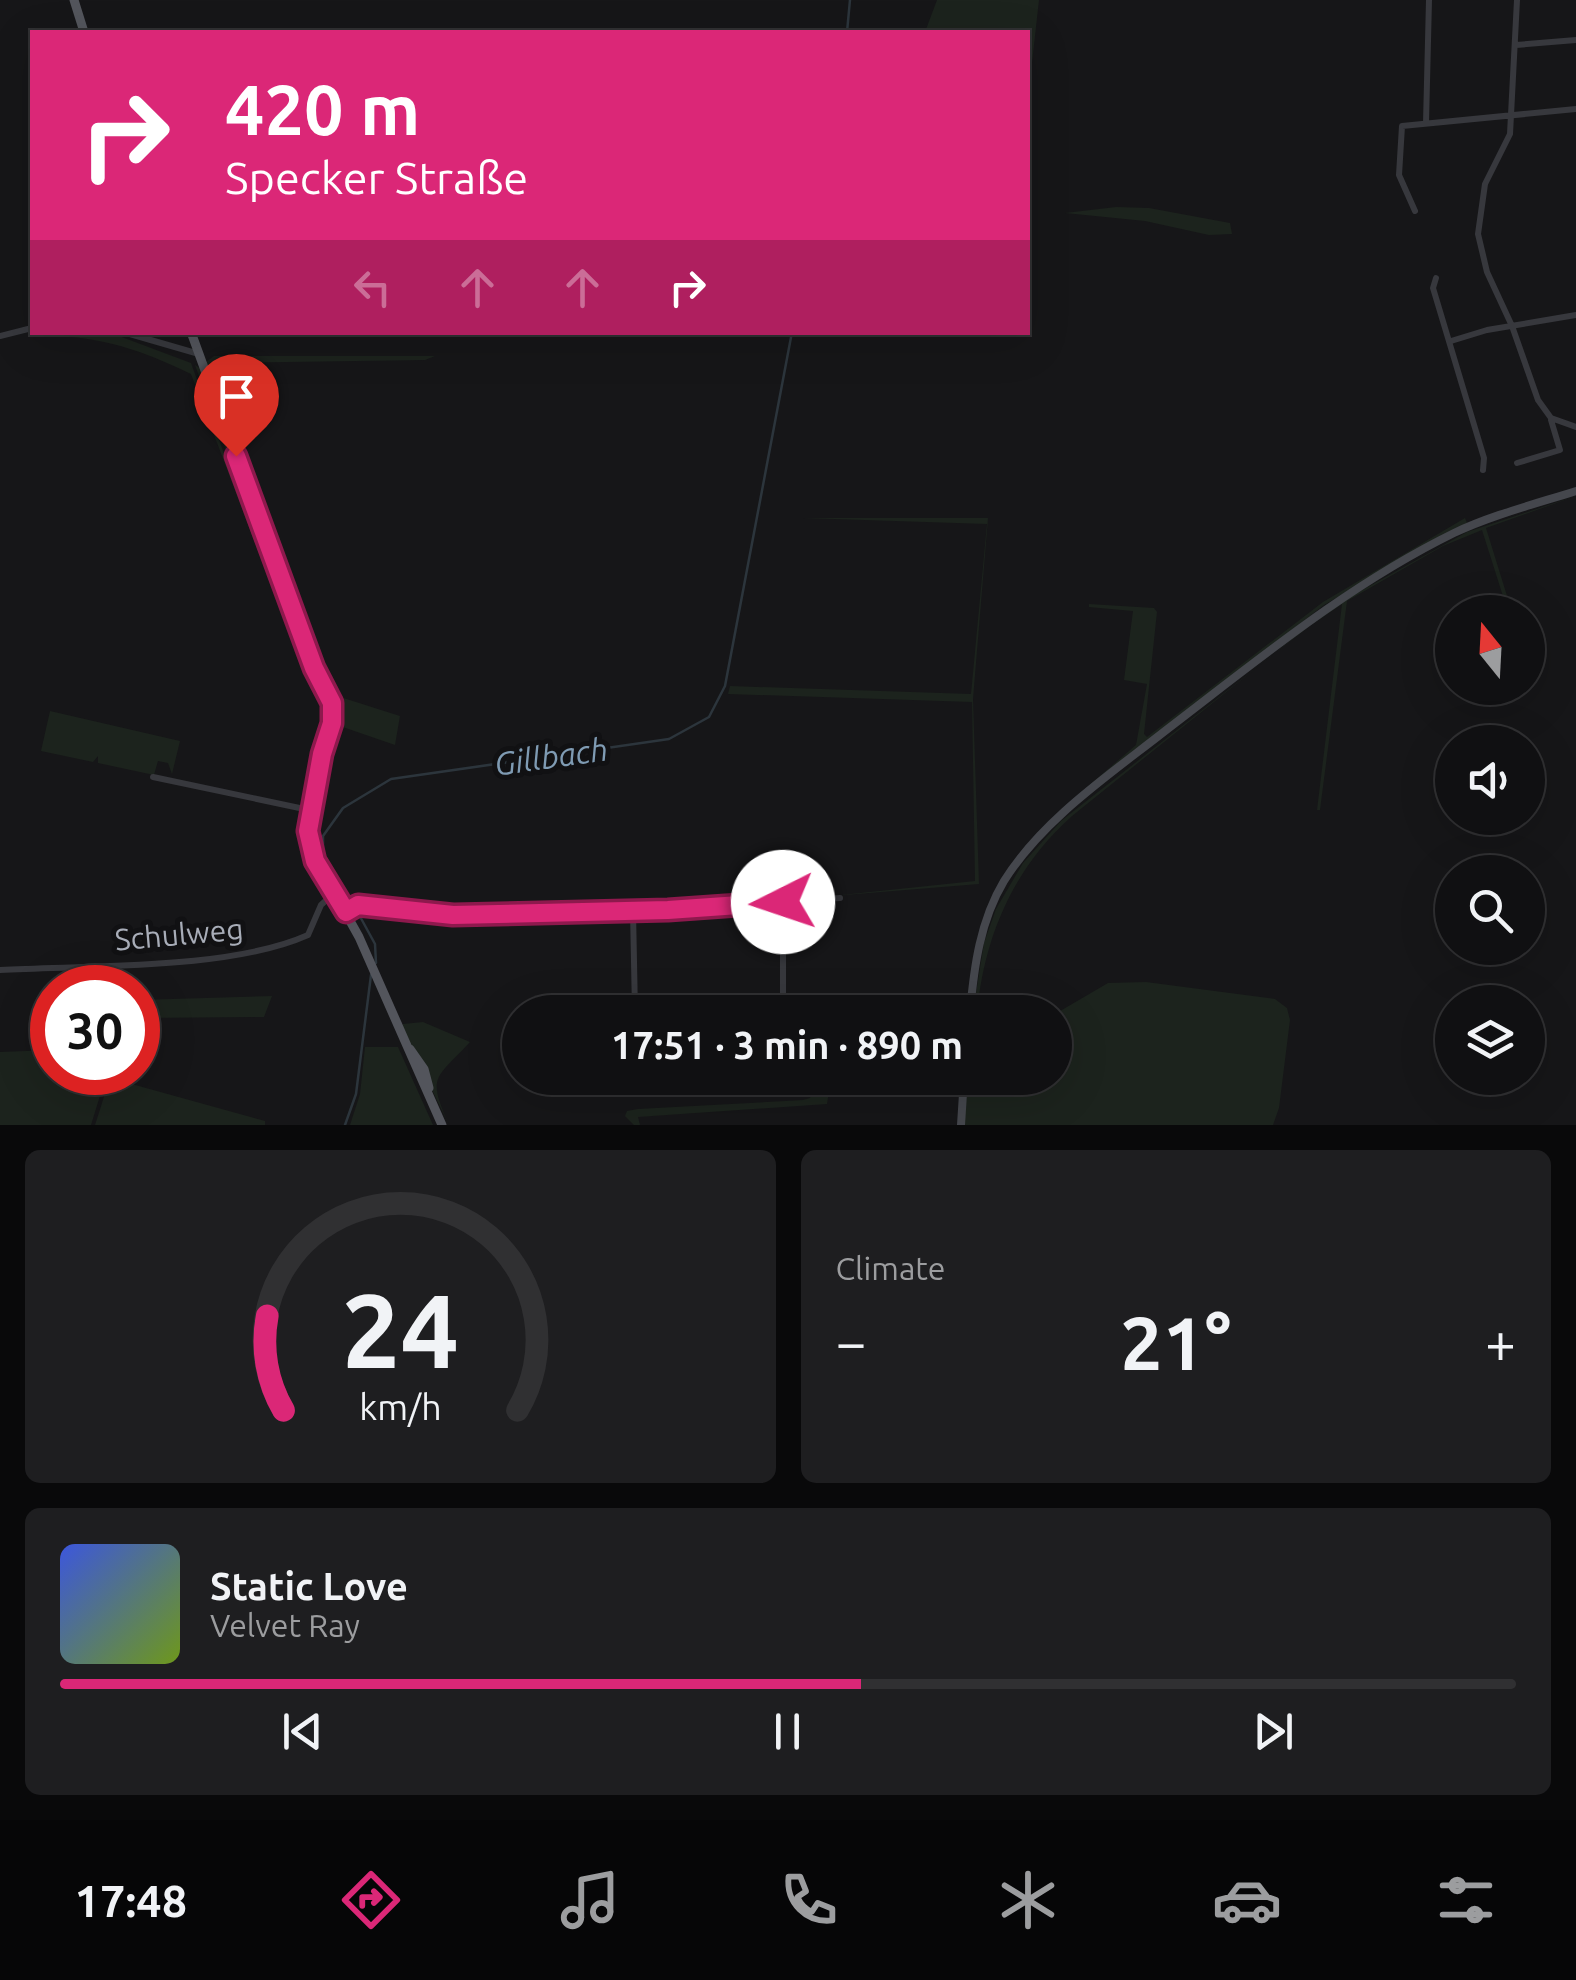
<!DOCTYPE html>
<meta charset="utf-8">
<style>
:root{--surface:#101012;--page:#1e1e20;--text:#f1f3f6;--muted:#9c9d9f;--line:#303032;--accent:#db2777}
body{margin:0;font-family:Ubuntu,sans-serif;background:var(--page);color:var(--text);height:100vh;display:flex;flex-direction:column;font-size:38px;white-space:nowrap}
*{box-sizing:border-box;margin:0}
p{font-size:32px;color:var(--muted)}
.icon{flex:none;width:55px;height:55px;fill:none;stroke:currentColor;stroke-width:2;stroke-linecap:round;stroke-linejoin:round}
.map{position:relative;height:1125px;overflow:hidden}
.panel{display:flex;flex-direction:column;gap:25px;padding:25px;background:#09090a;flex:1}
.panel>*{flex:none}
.guide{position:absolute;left:30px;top:30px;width:1000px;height:305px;border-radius:0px;box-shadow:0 10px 40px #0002,0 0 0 2px var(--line);background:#db2777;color:#fff;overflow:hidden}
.needle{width:65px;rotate:342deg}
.tools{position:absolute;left:1435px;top:595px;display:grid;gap:20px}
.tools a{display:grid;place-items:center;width:110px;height:110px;border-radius:50%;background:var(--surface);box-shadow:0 10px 40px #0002,0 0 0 2px var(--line);font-size:50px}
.speed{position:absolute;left:30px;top:965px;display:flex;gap:20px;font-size:50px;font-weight:700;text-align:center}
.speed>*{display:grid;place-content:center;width:130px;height:130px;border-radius:50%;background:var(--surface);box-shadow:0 10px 40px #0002,0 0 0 2px var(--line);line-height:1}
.speed .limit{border:15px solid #d22;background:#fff;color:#111}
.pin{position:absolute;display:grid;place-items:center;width:85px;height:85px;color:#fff;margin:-102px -42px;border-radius:50% 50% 50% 0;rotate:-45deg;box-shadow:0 0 10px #0007}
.pin .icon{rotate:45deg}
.me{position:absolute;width:110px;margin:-55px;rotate:266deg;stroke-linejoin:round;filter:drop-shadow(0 0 8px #0008)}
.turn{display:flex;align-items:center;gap:35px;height:210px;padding:0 30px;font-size:45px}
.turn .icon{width:130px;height:130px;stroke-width:2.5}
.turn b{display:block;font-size:70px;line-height:85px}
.lanes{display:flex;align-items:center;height:95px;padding:0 30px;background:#0003;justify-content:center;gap:50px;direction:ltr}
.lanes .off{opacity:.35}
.big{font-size:75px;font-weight:600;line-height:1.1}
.panel .tile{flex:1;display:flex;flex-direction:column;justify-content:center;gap:15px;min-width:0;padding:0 35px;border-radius:15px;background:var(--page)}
.panel .dial{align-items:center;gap:0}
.dial svg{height:260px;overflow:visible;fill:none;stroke:var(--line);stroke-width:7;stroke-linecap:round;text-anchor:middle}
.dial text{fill:var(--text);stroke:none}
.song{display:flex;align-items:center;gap:30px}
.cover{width:120px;height:120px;border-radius:15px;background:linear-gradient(135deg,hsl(230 70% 55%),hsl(80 70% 35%))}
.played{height:10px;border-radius:5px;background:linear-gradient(90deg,var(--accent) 55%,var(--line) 55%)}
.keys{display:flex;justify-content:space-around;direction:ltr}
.heat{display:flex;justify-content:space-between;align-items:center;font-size:55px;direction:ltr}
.panel .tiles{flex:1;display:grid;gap:25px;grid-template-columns:1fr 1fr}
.tile:last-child{grid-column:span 2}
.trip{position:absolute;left:502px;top:995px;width:570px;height:100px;border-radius:50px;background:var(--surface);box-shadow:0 10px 40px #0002,0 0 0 2px var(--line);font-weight:600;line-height:100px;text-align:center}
.tab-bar{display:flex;height:160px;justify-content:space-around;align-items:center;background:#060607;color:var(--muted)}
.tab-bar .icon{width:70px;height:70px}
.tab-bar .on{color:var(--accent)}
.tab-bar b{font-size:45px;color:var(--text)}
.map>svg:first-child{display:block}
.green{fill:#1c231d}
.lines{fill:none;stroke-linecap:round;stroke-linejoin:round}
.stream{stroke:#2c353c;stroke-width:2.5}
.minor{stroke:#37383d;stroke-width:6}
.secondary{stroke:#45474d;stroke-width:8}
.primary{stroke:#53555c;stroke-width:9}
.route-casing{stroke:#8e194d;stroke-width:25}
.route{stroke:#db2777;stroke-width:18}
.labels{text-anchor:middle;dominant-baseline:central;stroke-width:10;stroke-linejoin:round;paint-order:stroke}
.street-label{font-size:30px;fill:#a8adb8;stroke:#111113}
.water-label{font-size:32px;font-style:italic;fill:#7f9bb3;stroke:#111113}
</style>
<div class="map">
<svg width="1576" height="1125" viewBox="0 0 1576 1125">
<rect width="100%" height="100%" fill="#161618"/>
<!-- green -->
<path class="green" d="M937,0H1039L1028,99V32H925Z
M1116,207L1149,208L1230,223L1232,234L1209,235L1145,221L1065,213Z
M45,333H111L191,363L300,662L191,374C142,350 98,335 43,336Z
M214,356H435L425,360L211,363L322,670L337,696L400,716L395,745L334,724L330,688L320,673L276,554L278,548L274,547L206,362Z
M195,365L201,369L319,693L305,667Z
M1576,496L1486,528L1512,612H1508L1482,530L1443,546L1347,601L1320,810H1317L1342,604L1301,632L1072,816C1013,869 985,935 977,1012H973L984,943L996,909L1023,863L1061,821L1339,603L1467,532Z
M803,518H988L973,699L979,884L832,896L975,881L972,702L728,694L730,686L971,694L987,524Z
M1465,518L1467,523L1324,605L1065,806L1136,745L1147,684L1124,680L1133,611L1089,607V604L1154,608L1157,612L1144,734L1147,737L1323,602Z
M50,711L180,741L172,774L168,763L158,761L154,775L98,763V756L93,762L41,751Z
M1146,982L1275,999L1287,1008L1290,1020L1279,1108L1273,1125H964L968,1078H1055V1014L1108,983Z
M272,996L264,1017L138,1018V1000Z
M423,1022L470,1042C435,1080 427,1075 449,1125L402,1028L403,1024Z
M365,1047H398L433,1125H350L360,1094Z
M52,1050V1072L107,1073L91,1125H0V1052Z
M110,1078L265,1121V1125H95Z
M855,1078L831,1079L827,1104L638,1117L640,1125H634L625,1116L627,1111L638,1109L803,1100L810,1098C820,1076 833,1077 855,1078Z"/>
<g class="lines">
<!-- stream -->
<path class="stream" d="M847,32L850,0
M353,904L323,855V836L343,808L391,779L669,739L709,717L725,686L792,332
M357,911L375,944L376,963
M345,1125L356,1094L371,975"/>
<!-- minor -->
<path class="minor" d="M1517,0L1510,134L1485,184L1478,234L1487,272L1512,326L1538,400L1551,418L1576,427
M1516,45L1576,40
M1426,123L1429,0
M1415,211L1399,175L1402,126L1576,109
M1436,278L1433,288L1484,458L1483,470
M123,332L199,354
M0,336L32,328
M1451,341L1487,330L1576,315
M1517,463L1560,450L1551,420
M153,777L309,810
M783,902V1012
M346,911L362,905L453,915L646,911L840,898
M633,911L635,1012
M0,970C88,965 230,970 308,935L321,905L334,893
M634,1004L665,1001
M730,1012L754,1005L783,1010"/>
<!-- secondary -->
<path class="secondary" d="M970,1012C974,967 980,921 1004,881C1042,820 1109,775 1165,731C1258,660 1348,585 1454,533C1492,515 1535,504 1576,491
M961,1125L964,1078"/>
<!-- primary -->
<path class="primary" d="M74,0L84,32
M191,332L325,699L326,728L308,824L310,849L359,937L442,1125
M326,687L333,706L329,735
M410,1049L424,1069L429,1088"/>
</g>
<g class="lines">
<defs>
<path id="route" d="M236,456L314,668L332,703V723L322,754L308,831L315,861L346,912L358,905L453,915L668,910L783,902"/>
</defs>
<!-- route casing -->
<use href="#route" class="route-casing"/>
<!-- route -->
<use href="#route" class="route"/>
</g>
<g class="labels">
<!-- street labels -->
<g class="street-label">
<text transform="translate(179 934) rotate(-5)">Schulweg</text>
</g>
<!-- water labels -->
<g class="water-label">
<text transform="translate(551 756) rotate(-8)">Gillbach</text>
</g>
</g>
</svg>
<div class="tools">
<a><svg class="needle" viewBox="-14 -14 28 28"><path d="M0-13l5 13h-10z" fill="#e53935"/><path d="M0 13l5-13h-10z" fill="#9c9d9f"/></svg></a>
<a><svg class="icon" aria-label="sound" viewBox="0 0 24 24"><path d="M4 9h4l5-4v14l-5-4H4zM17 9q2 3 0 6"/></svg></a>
<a><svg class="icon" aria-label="search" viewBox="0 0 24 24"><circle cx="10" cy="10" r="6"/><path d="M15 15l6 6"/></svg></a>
<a><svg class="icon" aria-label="layers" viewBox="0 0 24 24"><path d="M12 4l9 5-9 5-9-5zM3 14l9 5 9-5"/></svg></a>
</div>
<div class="speed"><div class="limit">30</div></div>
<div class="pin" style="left:236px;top:456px;background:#d93025"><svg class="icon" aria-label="arrive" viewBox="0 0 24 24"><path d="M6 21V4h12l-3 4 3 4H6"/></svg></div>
<svg class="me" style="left:783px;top:902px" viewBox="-20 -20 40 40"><circle r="19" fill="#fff"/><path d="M0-13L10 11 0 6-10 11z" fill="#db2777"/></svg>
<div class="trip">17:51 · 3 min · 890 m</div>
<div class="guide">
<div class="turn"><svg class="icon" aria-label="right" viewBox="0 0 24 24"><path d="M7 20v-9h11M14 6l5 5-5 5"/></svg><div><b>420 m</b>Specker Straße</div></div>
<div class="lanes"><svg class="icon off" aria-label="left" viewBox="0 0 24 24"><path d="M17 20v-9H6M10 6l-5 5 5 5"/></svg><svg class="icon off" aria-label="ahead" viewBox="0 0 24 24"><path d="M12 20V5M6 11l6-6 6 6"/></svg><svg class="icon off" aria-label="ahead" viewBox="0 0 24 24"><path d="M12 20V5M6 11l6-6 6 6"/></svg><svg class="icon" aria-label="right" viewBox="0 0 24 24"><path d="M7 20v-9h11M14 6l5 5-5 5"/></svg></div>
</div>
</div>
<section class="panel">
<div class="tiles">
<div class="tile dial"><svg viewBox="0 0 100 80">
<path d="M14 69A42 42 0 1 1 86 69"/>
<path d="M14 69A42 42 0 0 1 9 40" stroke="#db2777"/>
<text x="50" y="56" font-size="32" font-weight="700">24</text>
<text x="50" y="72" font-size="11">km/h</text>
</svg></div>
<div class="tile"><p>Climate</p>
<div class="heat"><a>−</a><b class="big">21°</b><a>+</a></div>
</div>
<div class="tile">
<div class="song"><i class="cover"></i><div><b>Static Love</b><p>Velvet Ray</p></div></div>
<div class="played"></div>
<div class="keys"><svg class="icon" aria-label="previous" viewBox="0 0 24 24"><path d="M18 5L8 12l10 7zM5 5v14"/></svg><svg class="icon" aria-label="pause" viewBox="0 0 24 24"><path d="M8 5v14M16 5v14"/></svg><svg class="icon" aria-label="next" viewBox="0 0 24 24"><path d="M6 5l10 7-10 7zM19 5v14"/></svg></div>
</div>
</div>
</section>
<nav class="tab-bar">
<b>17:48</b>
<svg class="icon on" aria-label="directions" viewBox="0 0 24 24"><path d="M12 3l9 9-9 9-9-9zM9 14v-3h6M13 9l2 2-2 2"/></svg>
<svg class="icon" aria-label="music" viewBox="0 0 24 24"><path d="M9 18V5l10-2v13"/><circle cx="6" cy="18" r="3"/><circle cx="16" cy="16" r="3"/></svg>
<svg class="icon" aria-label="phone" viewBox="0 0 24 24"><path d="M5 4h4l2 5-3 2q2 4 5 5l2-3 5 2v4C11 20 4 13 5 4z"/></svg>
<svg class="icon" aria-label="climate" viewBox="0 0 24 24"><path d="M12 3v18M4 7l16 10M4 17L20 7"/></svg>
<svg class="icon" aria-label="car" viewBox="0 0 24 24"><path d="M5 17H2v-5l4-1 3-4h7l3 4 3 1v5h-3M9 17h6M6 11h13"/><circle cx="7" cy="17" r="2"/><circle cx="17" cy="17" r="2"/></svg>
<svg class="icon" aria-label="filters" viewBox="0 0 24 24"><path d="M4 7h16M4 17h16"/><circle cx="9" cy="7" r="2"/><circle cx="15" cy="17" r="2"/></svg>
</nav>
